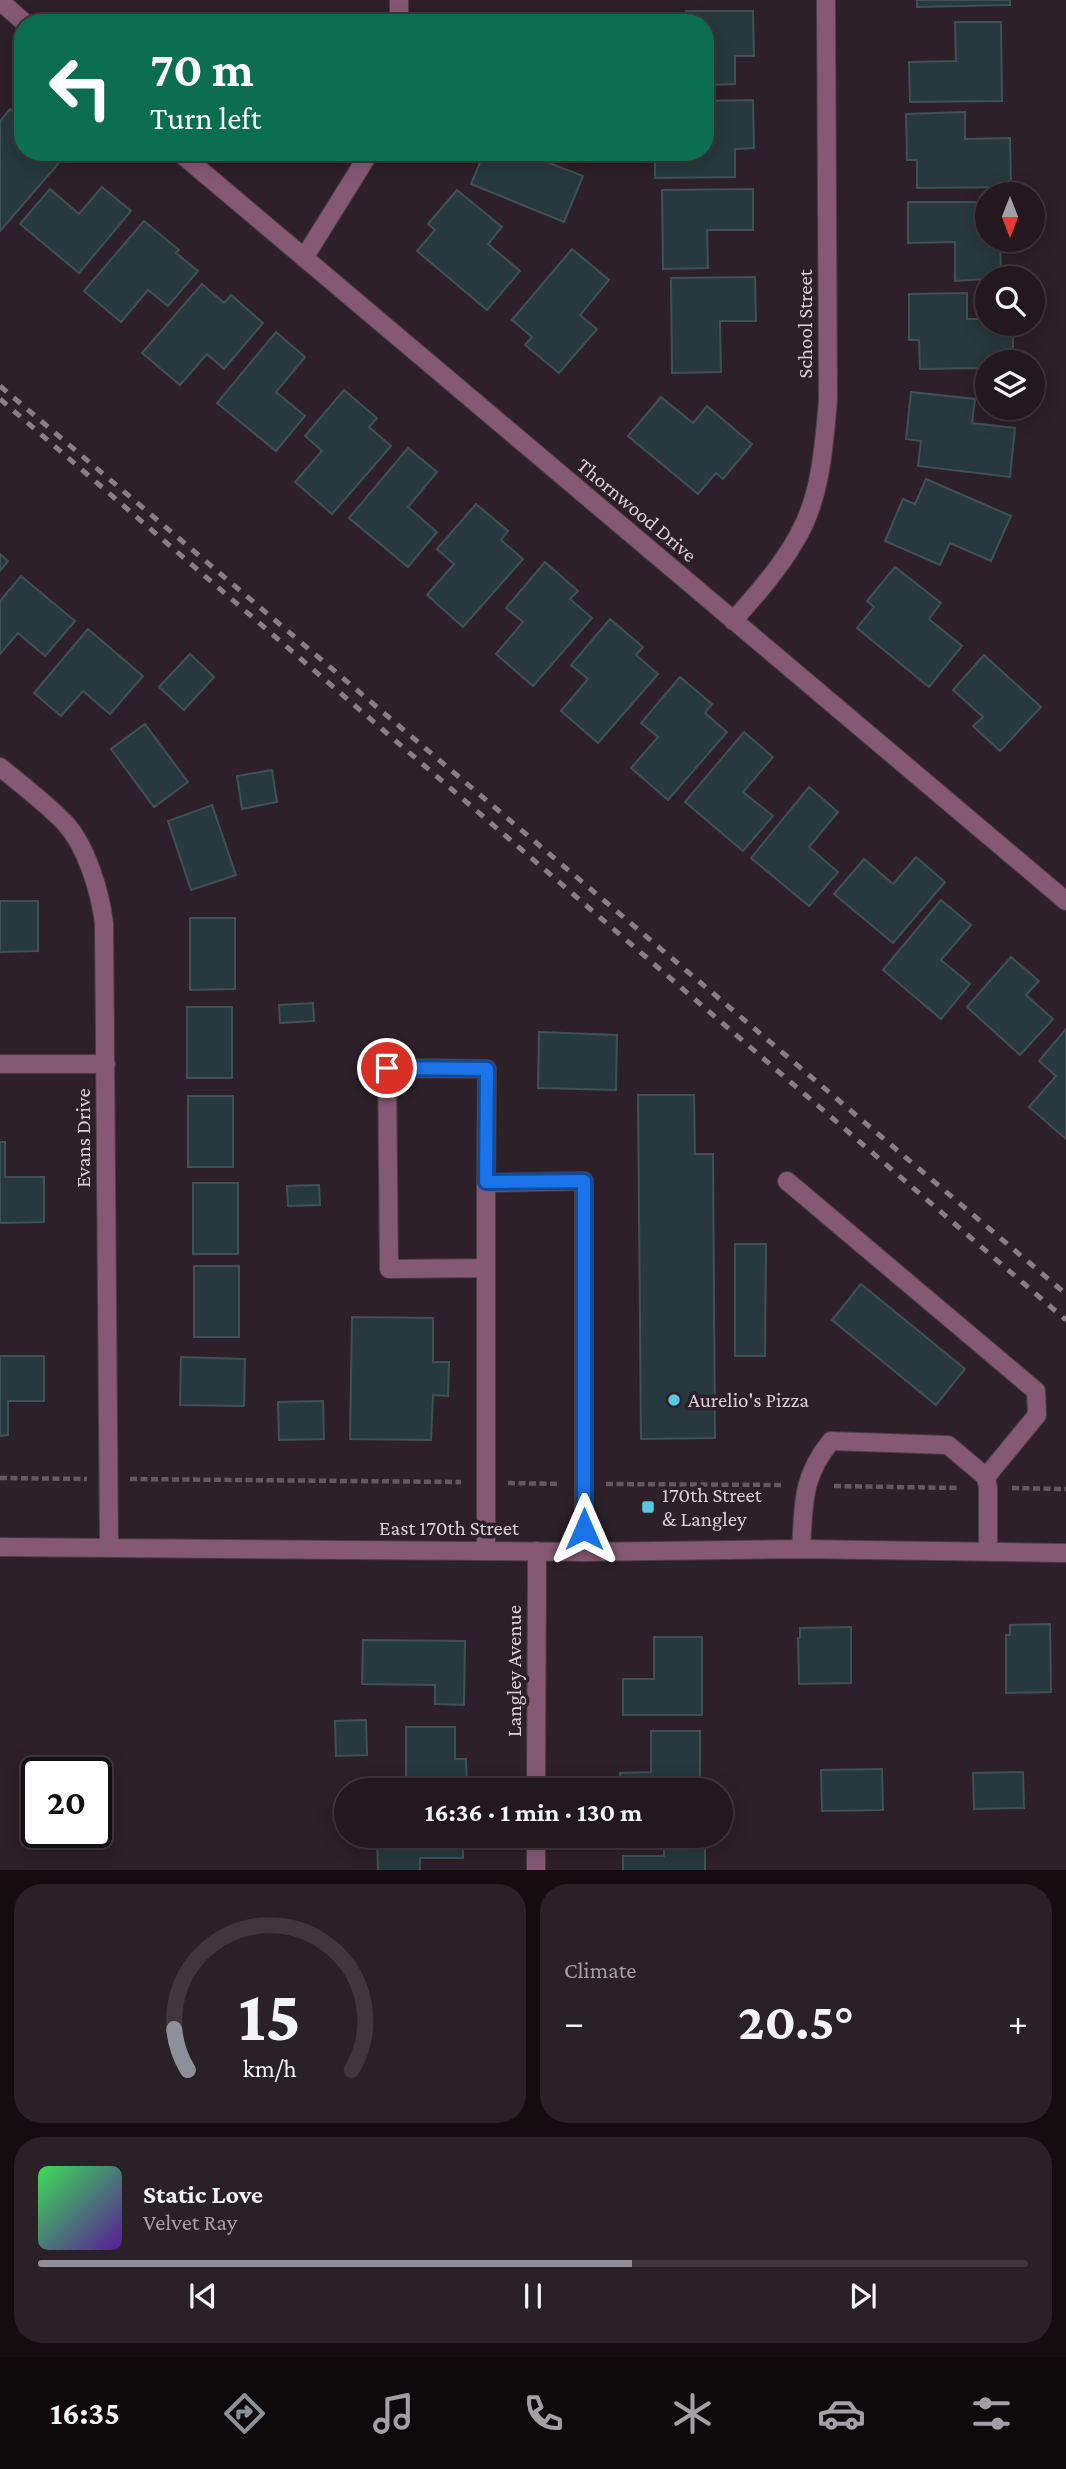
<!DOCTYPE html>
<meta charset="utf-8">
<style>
:root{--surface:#22181e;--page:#2a2127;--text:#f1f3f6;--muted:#a2a0a4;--line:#3f373c;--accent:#8c9099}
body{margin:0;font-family:"Crimson Pro",serif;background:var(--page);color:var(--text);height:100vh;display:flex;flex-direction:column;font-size:26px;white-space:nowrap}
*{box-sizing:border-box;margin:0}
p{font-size:23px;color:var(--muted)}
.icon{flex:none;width:38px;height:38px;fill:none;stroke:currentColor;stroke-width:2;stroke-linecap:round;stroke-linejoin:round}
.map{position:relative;height:1870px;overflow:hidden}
.side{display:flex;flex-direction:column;gap:14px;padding:14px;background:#130d10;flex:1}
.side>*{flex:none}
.hud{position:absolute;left:14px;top:14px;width:700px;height:147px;border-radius:28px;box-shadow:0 4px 18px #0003,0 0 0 2px var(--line);background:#0b6e4f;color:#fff;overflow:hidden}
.needle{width:46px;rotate:180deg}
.controls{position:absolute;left:975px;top:182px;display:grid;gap:14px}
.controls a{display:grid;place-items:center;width:70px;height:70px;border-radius:50%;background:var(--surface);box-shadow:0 4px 18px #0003,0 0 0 2px var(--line);font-size:35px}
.speed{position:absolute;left:21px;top:1757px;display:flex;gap:14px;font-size:35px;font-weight:700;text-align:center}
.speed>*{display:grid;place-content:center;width:91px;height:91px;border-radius:50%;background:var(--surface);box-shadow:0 4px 18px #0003,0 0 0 2px var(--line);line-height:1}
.speed .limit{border:4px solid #111;border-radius:10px;background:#fff;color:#111}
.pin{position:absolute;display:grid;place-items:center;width:60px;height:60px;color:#fff;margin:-30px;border:4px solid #fff;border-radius:50%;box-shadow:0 2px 7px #0007}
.me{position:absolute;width:77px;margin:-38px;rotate:0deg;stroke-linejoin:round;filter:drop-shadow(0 0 5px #0008)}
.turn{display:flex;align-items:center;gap:24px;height:147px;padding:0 21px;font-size:32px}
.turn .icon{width:91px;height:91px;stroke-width:2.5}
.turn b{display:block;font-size:49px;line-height:60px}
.big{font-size:52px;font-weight:700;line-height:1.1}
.side .tile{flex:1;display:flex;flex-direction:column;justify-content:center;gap:10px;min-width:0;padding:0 24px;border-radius:28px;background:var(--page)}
.side .dial{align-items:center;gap:0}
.dial svg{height:182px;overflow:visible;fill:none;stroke:var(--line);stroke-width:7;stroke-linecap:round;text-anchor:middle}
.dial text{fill:var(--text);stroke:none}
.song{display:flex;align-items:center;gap:21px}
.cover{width:84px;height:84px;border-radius:10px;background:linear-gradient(135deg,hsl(130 70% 55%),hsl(270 70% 35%))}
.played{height:7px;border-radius:4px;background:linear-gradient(90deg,var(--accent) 60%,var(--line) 60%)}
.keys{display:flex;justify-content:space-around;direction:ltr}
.heat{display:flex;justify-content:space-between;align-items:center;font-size:38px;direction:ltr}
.side .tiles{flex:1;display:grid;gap:14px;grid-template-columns:1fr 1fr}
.tile:last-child{grid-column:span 2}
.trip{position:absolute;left:334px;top:1778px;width:399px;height:70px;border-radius:35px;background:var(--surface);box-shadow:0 4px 18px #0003,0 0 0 2px var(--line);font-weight:700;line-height:70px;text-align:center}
.dock{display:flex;height:112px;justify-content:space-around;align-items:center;background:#0e0a0c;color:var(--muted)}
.dock .icon{width:49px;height:49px}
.dock .current{color:var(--accent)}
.dock b{font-size:32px;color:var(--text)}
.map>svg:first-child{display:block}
.building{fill:#27393e;stroke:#3f5157;stroke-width:2}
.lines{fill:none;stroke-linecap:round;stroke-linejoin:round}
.minor-casing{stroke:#493c44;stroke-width:20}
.path{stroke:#655960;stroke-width:4.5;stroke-dasharray:7 3.5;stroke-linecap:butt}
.minor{stroke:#855974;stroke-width:18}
.rail{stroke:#897e85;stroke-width:5;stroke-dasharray:9 9;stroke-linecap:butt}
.route-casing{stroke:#114b97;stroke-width:18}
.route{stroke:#1a73e8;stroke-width:12}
.poi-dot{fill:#5ac8e5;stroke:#2d2028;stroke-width:2.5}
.labels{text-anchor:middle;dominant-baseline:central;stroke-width:7;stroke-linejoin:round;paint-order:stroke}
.street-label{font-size:21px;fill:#dad0d6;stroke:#2d2028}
.poi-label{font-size:21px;fill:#dad0d6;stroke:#2d2028;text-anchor:start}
</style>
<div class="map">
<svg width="1066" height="1871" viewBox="0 0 1066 1871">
<rect width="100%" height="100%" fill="#2d2028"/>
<!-- building -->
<path class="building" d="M917,0H1010V5L917,7Z
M686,11H753L754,56H735V84L705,85V23H686Z
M479,17H538V23H479Z
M955,22H1001L1002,101L910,102L909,62L956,61Z
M753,100L754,148L735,149V177L655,178V152H705V101Z
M10,109L23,120V152H44L58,164L0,231V121Z
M965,112V139L1010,138L1011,187L917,188V160H907L906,114Z
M468,152H536L534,157L583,176L564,222L471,184L482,158Z
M102,187L131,211L79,273L20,224L50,189L79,214Z
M753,189V230H707L708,268L663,269L662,190Z
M457,190L502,227L488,244L520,271L487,310L417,251L435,230L428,224Z
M908,202H987V240H1000L1001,278L955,281V242L908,243Z
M144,221L179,250L176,253L198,271L168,306L148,290L121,322L84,291Z
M572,249L609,280L580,315L597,329L559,373L525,345L532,337L512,320Z
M755,277L756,321H720L721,372L672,373L671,278Z
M202,284L224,303L231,295L263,323L224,369L207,354L180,385L142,353Z
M967,293V319H987V324H1013V362H987V368L920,369L919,340H909V294Z
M276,332L305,357L276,392L305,416L276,451L217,403Z
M344,390L377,418L369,427L391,446L332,514L295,482L322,451L305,436Z
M911,392L975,399L972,423L1015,428L1010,477L918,466L921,441L906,439Z
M661,397L693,423L707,406L752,444L723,479L716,473L698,494L628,436Z
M408,448L437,472L408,507L437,532L408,567L349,518Z
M926,479L1011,516L991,561L950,543L940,565L885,541L903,499L915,504Z
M476,504L508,531L501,540L523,559L463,627L427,595L454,564L437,549Z
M0,554L8,561L0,571Z
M545,562L578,591L570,599L592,618L533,686L496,654L523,622L506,608Z
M895,567L941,603L929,619L962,646L929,687L857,628L874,607L867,601Z
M21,576L75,621L45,656L18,633L0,654V601Z
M610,619L643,647L636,655L658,674L598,743L561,711L588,679L571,665Z
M88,629L143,676L110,714L83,691L61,716L34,693Z
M190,654L214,677L184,710L159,687Z
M984,655L1041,707L1000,751L973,726L983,717L953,690Z
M680,677L712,704L705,713L727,732L668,800L631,768L658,737L641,723Z
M145,724L188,782L154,807L111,749Z
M744,732L773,757L743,792L773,816L743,851L685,802Z
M272,770L277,802L242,809L237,776Z
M809,787L838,812L809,847L838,872L809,906L751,858Z
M212,805L236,875L191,890L168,821Z
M916,857L945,882L893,943L834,894L864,859L893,884Z
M941,900L971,925L941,960L970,984L941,1019L883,970Z
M0,901H38V951L0,952Z
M190,918H235V989L190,990Z
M1011,957L1039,981L1026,995L1053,1019L1020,1055L967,1007Z
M313,1003L314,1021L280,1023L279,1005Z
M187,1007H232V1078H187Z
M1066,1029V1139L1029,1107L1056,1076L1039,1061Z
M539,1032L617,1035L616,1090L538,1088Z
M638,1095H694L695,1154H713L715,1438L641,1439Z
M188,1096H233V1167H188Z
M0,1142H5V1177H44V1222L0,1223Z
M193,1183H238V1254H193Z
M319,1185L320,1205L288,1206L287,1186Z
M735,1244H766L765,1356H735Z
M194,1266H239V1337H194Z
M861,1284L965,1369L936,1405L832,1320Z
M352,1317L433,1318V1362H449L448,1396L433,1395L431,1440L350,1439Z
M0,1356H44V1401H8V1435L0,1436Z
M181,1357L245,1359L244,1406L180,1405Z
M323,1401L324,1439L279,1440L278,1402Z
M1050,1624L1051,1692L1006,1693V1635H1010V1625Z
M851,1627V1683L799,1684L798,1638H800V1628Z
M654,1637H702V1715H623V1679H654Z
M363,1640L465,1641L464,1705L435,1704V1685L362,1684Z
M366,1720L367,1755L336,1756L335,1721Z
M406,1727H455V1759H466L467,1790H406Z
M651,1731H700V1790H620V1773L651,1772Z
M882,1769L883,1810L822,1811L821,1770Z
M1023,1772L1024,1808L974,1809L973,1773Z
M377,1836H463V1858H420V1871H378Z
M664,1836H705V1871H623V1856H664Z"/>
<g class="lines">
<defs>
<path id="minor" d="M0,1L25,23
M399,23V0
M179,152L1066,901
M304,258L370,152
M733,621C756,595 781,567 798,536C821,496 824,445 828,400L826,0
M0,767C22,785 46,803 65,823C87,847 100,892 104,923L109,1548
M0,1064H106
M787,1181L1036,1391L1037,1415L986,1477
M486,1183L487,1069L387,1068L389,1269L486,1268
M0,1547L584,1552L801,1549L1066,1553
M801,1549C804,1504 801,1478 831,1441L948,1445L986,1477L988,1488V1551
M486,1551V1183L584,1181V1552
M536,1790L537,1551
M536,1871V1836"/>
</defs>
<!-- minor casing -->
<use href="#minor" class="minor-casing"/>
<!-- path -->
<path class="path" d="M0,1478L87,1479
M130,1479L461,1482
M508,1483L559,1484
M606,1484L783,1485
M834,1486L958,1488
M1012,1488L1066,1489"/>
<!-- minor -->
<use href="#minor" class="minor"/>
<!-- rail -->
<path class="rail" d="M0,386L1066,1294
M0,399L1066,1320"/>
</g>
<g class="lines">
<defs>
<path id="route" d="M387,1068L487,1069L486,1182L584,1181V1529"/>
</defs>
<!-- route casing -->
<use href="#route" class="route-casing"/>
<!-- route -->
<use href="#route" class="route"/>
</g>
<!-- markers -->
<g class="poi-dot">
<circle cx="674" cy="1400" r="7"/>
<rect x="641" y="1500" width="14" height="14" rx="3.5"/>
</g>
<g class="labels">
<!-- street labels -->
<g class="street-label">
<text transform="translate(805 324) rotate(-90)">School Street</text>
<text transform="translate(637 510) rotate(40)">Thornwood Drive</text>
<text transform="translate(83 1138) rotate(-90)">Evans Drive</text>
<text x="449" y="1528">East 170th Street</text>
<text transform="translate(514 1671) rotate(-90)">Langley Avenue</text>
</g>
<!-- poi labels -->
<g class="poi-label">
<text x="688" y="1400">Aurelio's Pizza</text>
<text x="662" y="1495">170th Street<tspan x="662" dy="24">&amp; Langley</tspan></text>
</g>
</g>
</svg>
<div class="controls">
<a><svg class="needle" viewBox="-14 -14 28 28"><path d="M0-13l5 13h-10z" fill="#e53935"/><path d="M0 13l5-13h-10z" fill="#a2a0a4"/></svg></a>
<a><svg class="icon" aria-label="search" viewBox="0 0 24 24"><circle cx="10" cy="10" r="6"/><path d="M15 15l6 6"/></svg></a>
<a><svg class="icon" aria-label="layers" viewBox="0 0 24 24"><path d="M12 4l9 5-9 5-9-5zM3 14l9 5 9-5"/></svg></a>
</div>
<div class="speed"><div class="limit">20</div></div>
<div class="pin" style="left:387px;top:1068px;background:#d93025"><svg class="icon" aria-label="arrive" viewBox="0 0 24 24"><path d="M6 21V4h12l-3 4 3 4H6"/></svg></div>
<svg class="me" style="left:584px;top:1529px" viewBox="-20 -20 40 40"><path d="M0-17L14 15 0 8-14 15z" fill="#1a73e8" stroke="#fff" stroke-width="4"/></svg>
<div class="trip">16:36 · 1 min · 130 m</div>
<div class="hud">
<div class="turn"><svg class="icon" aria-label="left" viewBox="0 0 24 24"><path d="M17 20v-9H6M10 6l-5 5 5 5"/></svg><div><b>70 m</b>Turn left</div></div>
</div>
</div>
<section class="side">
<div class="tiles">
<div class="tile dial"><svg viewBox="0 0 100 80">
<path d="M14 69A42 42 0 1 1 86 69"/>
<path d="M14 69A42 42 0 0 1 8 51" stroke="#8c9099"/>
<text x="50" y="56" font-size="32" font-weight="700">15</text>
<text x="50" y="72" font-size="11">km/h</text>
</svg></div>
<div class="tile"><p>Climate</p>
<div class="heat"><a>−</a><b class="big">20.5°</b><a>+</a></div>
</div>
<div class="tile">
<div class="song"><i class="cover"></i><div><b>Static Love</b><p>Velvet Ray</p></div></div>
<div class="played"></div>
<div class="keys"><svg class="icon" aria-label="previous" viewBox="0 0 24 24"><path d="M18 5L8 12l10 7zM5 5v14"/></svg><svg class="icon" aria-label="pause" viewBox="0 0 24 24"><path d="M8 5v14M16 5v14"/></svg><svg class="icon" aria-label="next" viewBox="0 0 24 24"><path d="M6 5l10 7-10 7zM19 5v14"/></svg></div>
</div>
</div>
</section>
<nav class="dock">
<b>16:35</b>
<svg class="icon current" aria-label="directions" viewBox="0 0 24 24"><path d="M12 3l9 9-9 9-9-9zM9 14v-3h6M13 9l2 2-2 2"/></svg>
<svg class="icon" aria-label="music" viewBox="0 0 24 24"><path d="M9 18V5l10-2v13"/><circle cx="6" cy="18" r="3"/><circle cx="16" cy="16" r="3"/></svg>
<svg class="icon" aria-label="phone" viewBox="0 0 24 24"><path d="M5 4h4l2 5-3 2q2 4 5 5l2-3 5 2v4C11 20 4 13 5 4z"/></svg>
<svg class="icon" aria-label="climate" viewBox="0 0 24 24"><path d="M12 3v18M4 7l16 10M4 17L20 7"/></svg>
<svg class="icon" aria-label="car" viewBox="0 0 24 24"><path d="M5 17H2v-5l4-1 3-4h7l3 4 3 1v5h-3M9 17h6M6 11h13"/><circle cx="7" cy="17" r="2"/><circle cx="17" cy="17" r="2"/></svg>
<svg class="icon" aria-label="filters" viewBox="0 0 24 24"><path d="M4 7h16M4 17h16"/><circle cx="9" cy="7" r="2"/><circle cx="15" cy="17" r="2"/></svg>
</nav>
